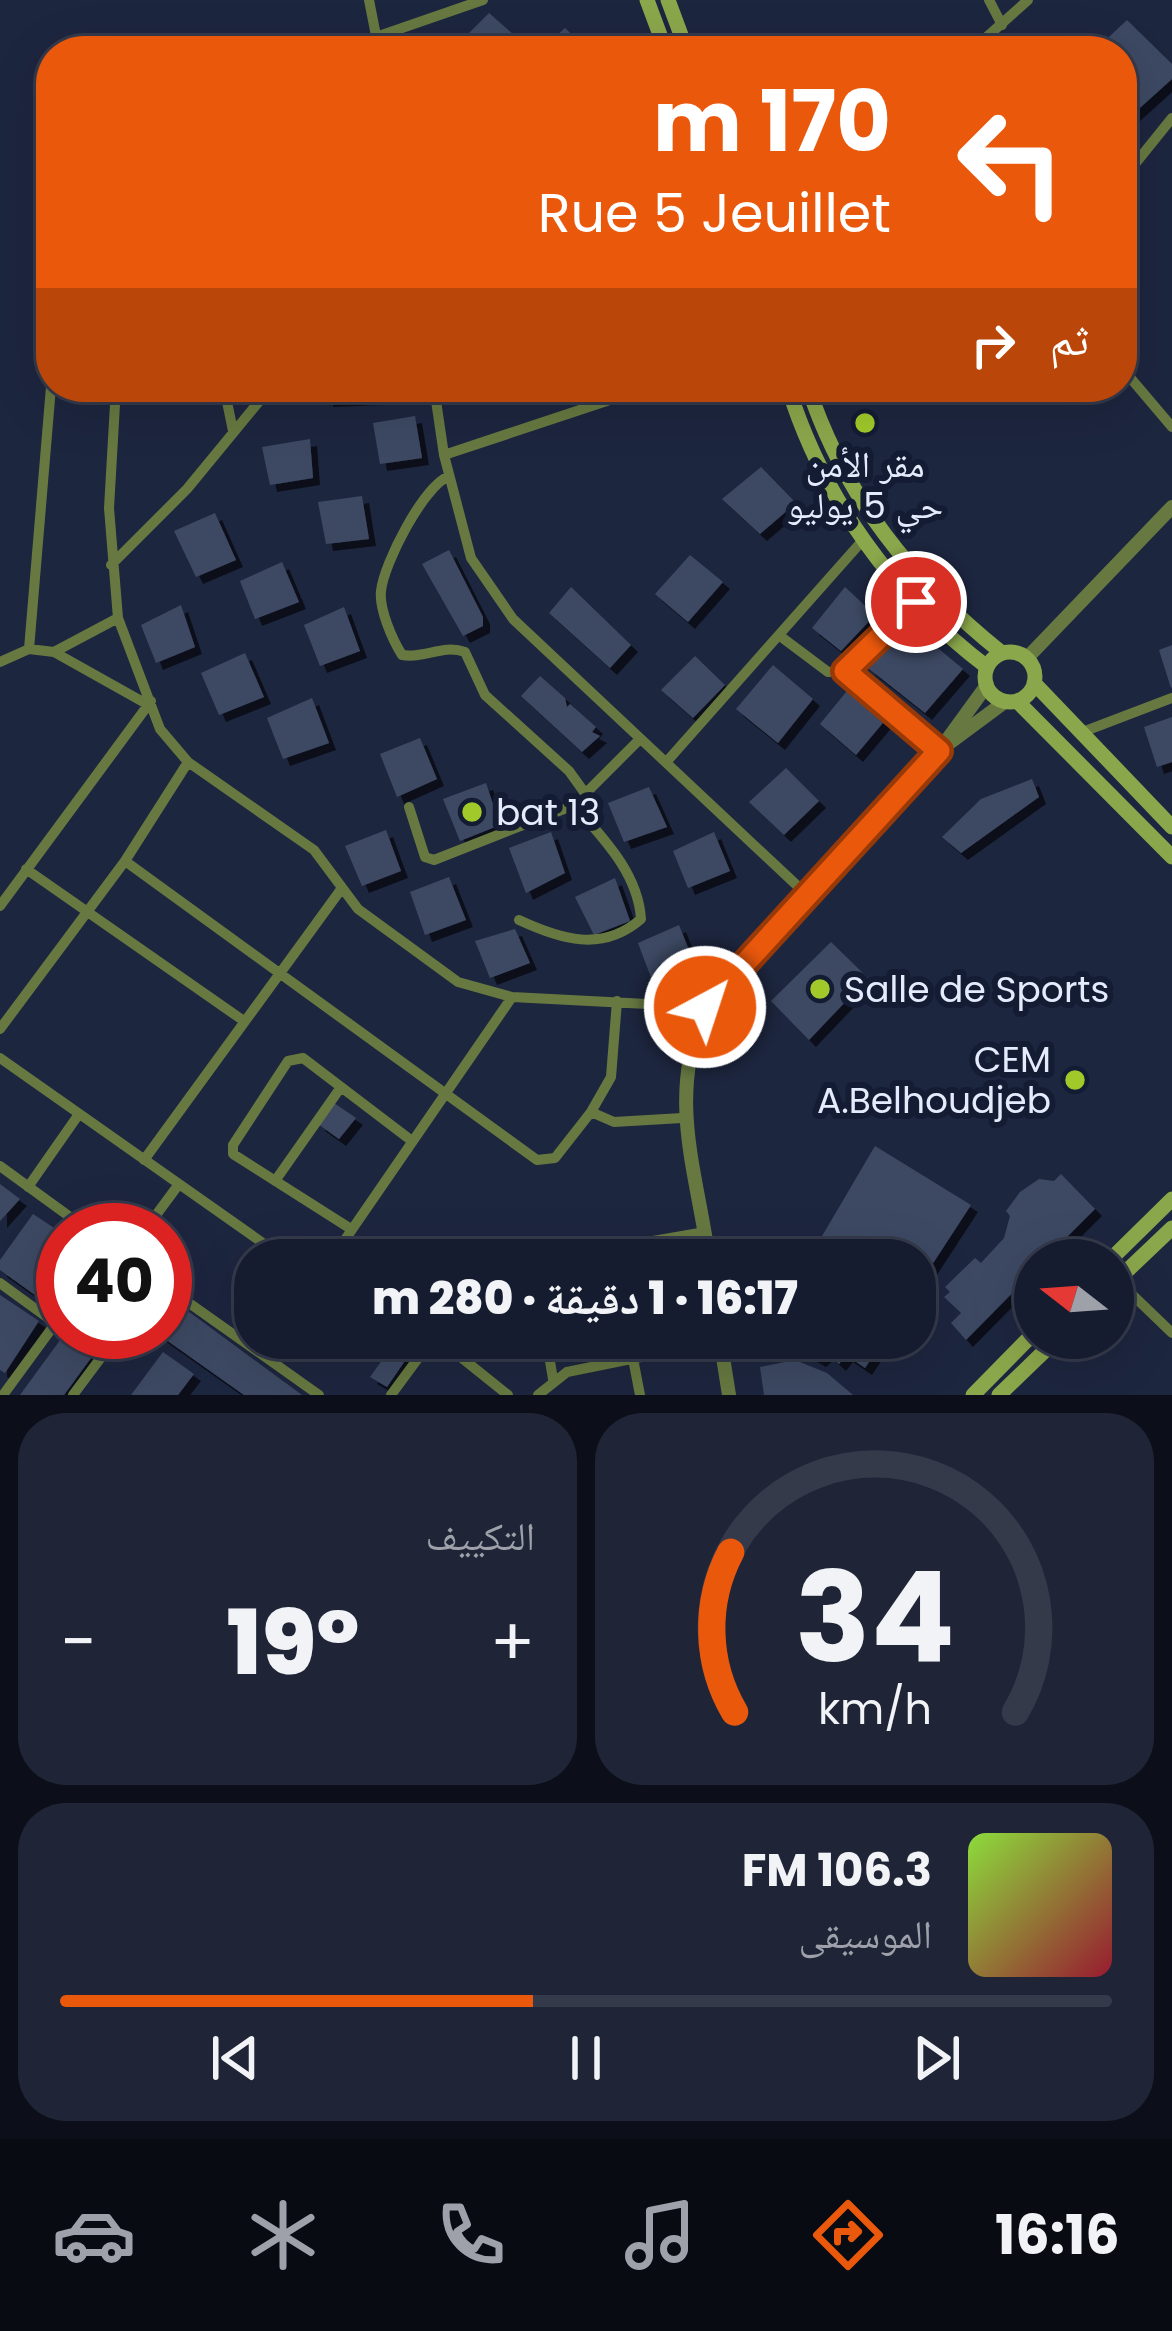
<!DOCTYPE html>
<html lang="ar">
<meta charset="utf-8">
<style>
:root{--surface:#161c2f;--page:#1f2537;--text:#f1f3f6;--muted:#9ea1aa;--line:#353a4b;--accent:#ea580c}
body{margin:0;font-family:Poppins,"Noto Naskh Arabic",sans-serif;background:var(--page);color:var(--text);direction:rtl;height:100vh;display:flex;flex-direction:column;font-size:45px;white-space:nowrap}
*{box-sizing:border-box;margin:0}
p{font-size:39px;color:var(--muted)}
.icon{flex:none;width:66px;height:66px;fill:none;stroke:currentColor;stroke-width:2;stroke-linecap:round;stroke-linejoin:round}
.map{position:relative;height:1395px;overflow:hidden;direction:ltr}
.drawer{display:flex;flex-direction:column;gap:18px;padding:18px;background:#0c0f1a;flex:1}
.drawer>*{flex:none}
.hud{position:absolute;left:36px;top:36px;width:1101px;height:366px;border-radius:48px;box-shadow:0 12px 48px #0002,0 0 0 3px var(--line);direction:rtl;background:#ea580c;color:#fff;overflow:hidden}
.needle{width:78px;rotate:287deg}
.tools{position:absolute;left:1014px;top:1239px;display:grid;gap:24px}
.tools a{display:grid;place-items:center;width:120px;height:120px;border-radius:50%;background:var(--surface);box-shadow:0 12px 48px #0002,0 0 0 3px var(--line);font-size:60px}
.speed{position:absolute;left:36px;top:1203px;display:flex;gap:24px;font-size:60px;font-weight:700;text-align:center}
.speed>*{display:grid;place-content:center;width:156px;height:156px;border-radius:50%;background:var(--surface);box-shadow:0 12px 48px #0002,0 0 0 3px var(--line);line-height:1}
.speed .limit{border:18px solid #d22;background:#fff;color:#111}
.pin{position:absolute;display:grid;place-items:center;width:102px;height:102px;color:#fff;margin:-51px;border:6px solid #fff;border-radius:50%;box-shadow:0 3px 12px #0007}
.me{position:absolute;width:132px;margin:-66px;rotate:40deg;stroke-linejoin:round;filter:drop-shadow(0 0 9px #0008)}
.turn{display:flex;align-items:center;gap:42px;height:252px;padding:0 48px;font-size:54px}
.turn .icon{width:156px;height:156px;stroke-width:2.5}
.turn b{display:block;font-size:84px;line-height:102px}
.then{display:flex;align-items:center;height:114px;padding:0 48px;background:#0003;gap:24px;font-size:45px}
.big{font-size:90px;font-weight:800;line-height:1.1}
.drawer .card{flex:1;display:flex;flex-direction:column;justify-content:center;gap:18px;min-width:0;padding:0 42px;border-radius:48px;background:var(--page)}
.drawer .dial{align-items:center;gap:0}
.dial svg{height:312px;overflow:visible;fill:none;stroke:var(--line);stroke-width:7;stroke-linecap:round;text-anchor:middle}
.dial text{fill:var(--text);stroke:none}
.song{display:flex;align-items:center;gap:36px}
.cover{width:144px;height:144px;border-radius:18px;background:linear-gradient(135deg,hsl(90 70% 55%),hsl(350 70% 35%))}
.played{height:12px;border-radius:6px;background:linear-gradient(90deg,var(--accent) 45%,var(--line) 45%)}
.keys{display:flex;justify-content:space-around;direction:ltr}
.heat{display:flex;justify-content:space-between;align-items:center;font-size:66px;direction:ltr}
.drawer .tiles{flex:1;display:grid;gap:18px;grid-template-columns:1fr 1fr}
.card:last-child{grid-column:span 2}
.trip{position:absolute;left:234px;top:1239px;width:702px;height:120px;border-radius:48px;background:var(--surface);box-shadow:0 12px 48px #0002,0 0 0 3px var(--line);font-weight:800;line-height:120px;text-align:center;direction:rtl}
.tab-bar{display:flex;height:192px;justify-content:space-around;align-items:center;background:#090b13;color:var(--muted)}
.tab-bar .icon{width:84px;height:84px}
.tab-bar .on{color:var(--accent)}
.tab-bar b{font-size:54px;color:var(--text)}
.map>svg:first-child{display:block}
.building{fill:#3e4964;filter:url(#shadow)}
.lines{fill:none;stroke-linecap:round;stroke-linejoin:round}
.minor{stroke:#677941;stroke-width:10}
.tertiary{stroke:#677941;stroke-width:14}
.secondary{stroke:#8ba74b;stroke-width:15}
.route-casing{stroke:#983908;stroke-width:30}
.route{stroke:#ea580c;stroke-width:21}
.poi-dot{fill:#a1c92a;stroke:#141c34;stroke-width:4.5}
.labels{text-anchor:middle;dominant-baseline:central;stroke-width:12;stroke-linejoin:round;paint-order:stroke}
.poi-label{font-size:36px;fill:#e4ebfc;stroke:#141c34;text-anchor:start}
</style>
<div class="map">
<svg width="1172" height="1395" viewBox="0 0 1172 1395">
<defs>
<filter id="shadow"><feDropShadow dx="7" dy="7" stdDeviation="0" flood-color="#0009"/></filter>
</defs>
<rect width="100%" height="100%" fill="#1d263f"/>
<!-- building -->
<path class="building" d="M489,13L521,41L512,51H461L456,46Z
M1127,20L1172,64V79L1122,124V51H1094Z
M565,28L589,51H540Z
M325,387H375L376,398L326,400Z
M415,416L422,458L380,464L373,423Z
M310,439L313,478L270,485L262,447Z
M761,467L796,503L760,534L722,499Z
M362,496L369,539L326,544L318,502Z
M215,513L236,560L196,577L174,531Z
M449,550L483,617V626L463,636L422,564Z
M690,555L723,582L688,622L655,594Z
M282,562L299,602L255,619L240,581Z
M571,587L631,645L610,668L549,613Z
M845,587L875,615L841,651L812,628Z
M181,605L195,647L156,663L141,625Z
M344,607L360,651L320,666L304,625Z
M909,624L963,669L925,713L868,668Z
M1172,645V687L1171,688L1159,650Z
M245,653L264,697L219,715L201,673Z
M695,656L725,685L693,718L661,690Z
M773,665L813,699L778,743L736,709Z
M540,676L565,698L567,707L570,704L596,727L592,732L600,736L582,752L521,696Z
M851,686L887,718L856,755L820,724Z
M312,698L329,743L283,759L267,718Z
M1172,717V762L1157,767L1144,727Z
M420,738L437,779L397,797L380,754Z
M786,768L819,801L784,835L749,802Z
M1032,779L1039,797L961,853L942,837L981,799Z
M486,783L500,825L460,841L443,799Z
M649,787L667,827L624,842L608,803Z
M386,830L401,871L362,886L345,846Z
M551,832L565,873L526,893L509,848Z
M714,832L730,871L688,888L673,851Z
M449,877L466,920L425,935L410,892Z
M615,878L630,921L594,935L575,897Z
M679,925L695,965L653,983L638,943Z
M515,929L530,963L490,978L475,941Z
M831,942L868,978L809,1040L771,1001Z
M334,1103L356,1118L339,1139L318,1124Z
M875,1146L971,1205L915,1291V1260H808Z
M1061,1174L1095,1209L1044,1260H1035V1270L966,1340L951,1323L961,1313L944,1297L950,1292L945,1287L975,1258L981,1263L1004,1238L1010,1216L1006,1211L1020,1192L1039,1179L1054,1181Z
M0,1184L20,1199L0,1221Z
M33,1214L63,1234V1290L49,1305L0,1270V1260Z
M0,1295L39,1321L5,1373L0,1370Z
M165,1296L192,1314L302,1395H244L155,1332H165Z
M66,1332H110L64,1395H20Z
M803,1338H885L865,1368L846,1355L839,1364L827,1353L819,1360L796,1347Z
M393,1345L409,1355L387,1387L370,1377Z
M163,1352L194,1374L178,1395H131Z
M795,1360L827,1373L853,1395H764L760,1367Z"/>
<g class="lines">
<!-- minor -->
<path class="minor" d="M369,0L379,51
M989,0L1002,25
M376,37L483,0
M971,51L1028,0
M1122,180L1172,118
M1122,368L1172,427
M116,387L109,508L118,618L160,729L188,762L314,850L358,909L458,982L512,997L705,1007
M224,387L233,431
M434,387L444,455L471,558L513,619L805,893
M444,455L649,387
M449,476C423,487 384,563 381,591C379,609 392,639 402,655C424,659 443,644 465,652L485,695L569,771L587,796
M111,565L187,489L271,387
M780,636L828,672L845,671
M29,649L51,387
M54,652L118,618
M0,662L29,649L54,652L145,703
M845,671L939,751
M845,671L916,602
M1080,733L1172,698
M669,759L863,540
M409,807L425,857L434,860L574,805L640,739
M125,861L537,1160L555,1158L591,1112
M26,869L244,1021
M0,906L151,701
M519,920C560,939 602,953 641,919C638,873 603,838 574,805
M617,1001L611,1077L591,1112L614,1122L682,1118
M0,1029L125,861L188,762
M0,1058L287,1260
M144,1160L342,888
M0,1166L88,1230
M275,1181L341,1087
M28,1187L79,1114
M351,1229L233,1154V1145L288,1061L303,1058L412,1141
M145,1230L179,1184
M331,1260L512,997
M544,1260L705,1232
M1117,1280L1172,1333
M0,1283L55,1323
M165,1286L319,1395
M395,1338L420,1356
M437,1338L508,1395
M546,1338L553,1379
M629,1338L640,1395
M3,1395L63,1313
M73,1395L120,1332
M391,1395L433,1338
M538,1395L567,1372L720,1341"/>
<!-- tertiary -->
<path class="tertiary" d="M1027,658L1172,507
M948,744L1006,701
M709,1260C696,1167 667,1099 705,1007L939,751L987,685
M720,1338L729,1395"/>
<!-- secondary -->
<path class="secondary" d="M647,0L666,51
M668,0L687,51
M788,387C823,499 893,596 987,667
M808,387C845,498 912,581 1002,653
M985 677a25 25 0 1 1 50 0a25 25 0 1 1-50 0Z
M1034,683L1172,827
M1017,701L1172,857
M1110,1260L1172,1199
M1113,1284L1172,1228
M973,1395L1035,1332
M999,1395L1058,1338"/>
</g>
<g class="lines">
<defs>
<path id="route" d="M705,1007L939,751L845,671L916,602"/>
</defs>
<!-- route casing -->
<use href="#route" class="route-casing"/>
<!-- route -->
<use href="#route" class="route"/>
</g>
<!-- markers -->
<g class="poi-dot">
<circle cx="865" cy="423" r="12"/>
<circle cx="472" cy="812" r="12"/>
<circle cx="820" cy="989" r="12"/>
<circle cx="1075" cy="1080" r="12"/>
</g>
<g class="labels">
<!-- poi labels -->
<g class="poi-label">
<text x="865" y="464" text-anchor="middle">مقر الأمن<tspan x="865" dy="41">حي 5 يوليو</tspan></text>
<text x="496" y="812">bat 13</text>
<text x="844" y="989">Salle de Sports</text>
<text x="1051" y="1059" text-anchor="end">CEM<tspan x="1051" dy="41">A.Belhoudjeb</tspan></text>
</g>
</g>
</svg>
<div class="tools">
<a><svg class="needle" viewBox="-14 -14 28 28"><path d="M0-13l5 13h-10z" fill="#e53935"/><path d="M0 13l5-13h-10z" fill="#9ea1aa"/></svg></a>
</div>
<div class="speed"><div class="limit">40</div></div>
<div class="pin" style="left:916px;top:602px;background:#d93025"><svg class="icon" aria-label="arrive" viewBox="0 0 24 24"><path d="M6 21V4h12l-3 4 3 4H6"/></svg></div>
<svg class="me" style="left:705px;top:1007px" viewBox="-20 -20 40 40"><circle r="17" fill="#ea580c" stroke="#fff" stroke-width="3"/><path d="M0-11L8 9 0 5-8 9z" fill="#fff"/></svg>
<div class="trip">16:17 · 1 دقيقة · 280 m</div>
<div class="hud">
<div class="turn"><svg class="icon" aria-label="left" viewBox="0 0 24 24"><path d="M17 20v-9H6M10 6l-5 5 5 5"/></svg><div><b>170 m</b>Rue 5 Jeuillet</div></div>
<div class="then">ثم<svg class="icon" aria-label="right" viewBox="0 0 24 24"><path d="M7 20v-9h11M14 6l5 5-5 5"/></svg></div>
</div>
</div>
<section class="drawer">
<div class="tiles">
<div class="card dial"><svg viewBox="0 0 100 80">
<path d="M14 69A42 42 0 1 1 86 69"/>
<path d="M14 69A42 42 0 0 1 13 28" stroke="#ea580c"/>
<text x="50" y="56" font-size="32" font-weight="700">34</text>
<text x="50" y="72" font-size="11">km/h</text>
</svg></div>
<div class="card"><p>التكييف</p>
<div class="heat"><a>−</a><b class="big">19°</b><a>+</a></div>
</div>
<div class="card">
<div class="song"><i class="cover"></i><div><b>106.3 FM</b><p>الموسيقى</p></div></div>
<div class="played"></div>
<div class="keys"><svg class="icon" aria-label="previous" viewBox="0 0 24 24"><path d="M18 5L8 12l10 7zM5 5v14"/></svg><svg class="icon" aria-label="pause" viewBox="0 0 24 24"><path d="M8 5v14M16 5v14"/></svg><svg class="icon" aria-label="next" viewBox="0 0 24 24"><path d="M6 5l10 7-10 7zM19 5v14"/></svg></div>
</div>
</div>
</section>
<nav class="tab-bar">
<b>16:16</b>
<svg class="icon on" aria-label="directions" viewBox="0 0 24 24"><path d="M12 3l9 9-9 9-9-9zM9 14v-3h6M13 9l2 2-2 2"/></svg>
<svg class="icon" aria-label="music" viewBox="0 0 24 24"><path d="M9 18V5l10-2v13"/><circle cx="6" cy="18" r="3"/><circle cx="16" cy="16" r="3"/></svg>
<svg class="icon" aria-label="phone" viewBox="0 0 24 24"><path d="M5 4h4l2 5-3 2q2 4 5 5l2-3 5 2v4C11 20 4 13 5 4z"/></svg>
<svg class="icon" aria-label="climate" viewBox="0 0 24 24"><path d="M12 3v18M4 7l16 10M4 17L20 7"/></svg>
<svg class="icon" aria-label="car" viewBox="0 0 24 24"><path d="M5 17H2v-5l4-1 3-4h7l3 4 3 1v5h-3M9 17h6M6 11h13"/><circle cx="7" cy="17" r="2"/><circle cx="17" cy="17" r="2"/></svg>
</nav>
